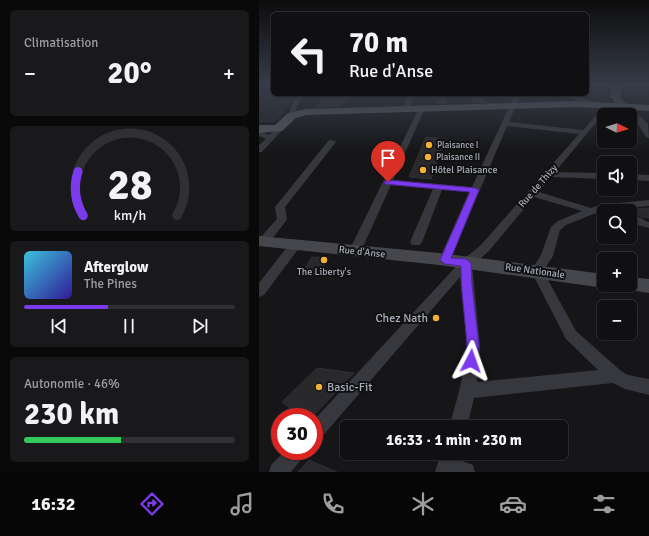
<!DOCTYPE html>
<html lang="fr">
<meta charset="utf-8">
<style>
:root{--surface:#101012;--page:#19191b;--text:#f1f3f6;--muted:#9c9d9f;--line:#303032;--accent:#7c3aed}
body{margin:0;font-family:Signika,sans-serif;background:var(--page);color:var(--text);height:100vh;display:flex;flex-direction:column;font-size:15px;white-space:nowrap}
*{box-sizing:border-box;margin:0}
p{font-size:13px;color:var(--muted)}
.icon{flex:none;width:22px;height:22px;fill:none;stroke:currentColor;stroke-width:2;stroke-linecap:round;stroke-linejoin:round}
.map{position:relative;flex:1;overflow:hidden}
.sheet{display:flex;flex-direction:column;gap:10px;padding:10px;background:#09090a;width:259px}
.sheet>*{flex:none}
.guide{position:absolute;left:12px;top:12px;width:318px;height:84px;border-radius:6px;box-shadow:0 1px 3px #0004,0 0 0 1px var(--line);background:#101012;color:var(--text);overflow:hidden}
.needle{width:26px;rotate:95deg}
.tools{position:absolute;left:338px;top:108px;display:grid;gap:8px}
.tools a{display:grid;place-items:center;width:40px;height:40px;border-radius:6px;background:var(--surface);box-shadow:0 1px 3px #0004,0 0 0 1px var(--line);font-size:20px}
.speed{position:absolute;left:12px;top:408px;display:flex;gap:8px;font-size:20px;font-weight:700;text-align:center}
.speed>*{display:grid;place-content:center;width:52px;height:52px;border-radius:50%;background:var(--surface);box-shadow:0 1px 3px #0004,0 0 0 1px var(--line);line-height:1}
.speed .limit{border:6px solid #d22;background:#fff;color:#111}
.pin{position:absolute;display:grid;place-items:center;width:34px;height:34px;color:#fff;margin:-41px -17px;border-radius:50% 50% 50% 0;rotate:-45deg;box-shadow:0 0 4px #0007}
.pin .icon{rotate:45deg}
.me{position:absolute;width:44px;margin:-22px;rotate:4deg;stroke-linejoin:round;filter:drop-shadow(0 0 3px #0008)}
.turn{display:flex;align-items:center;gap:14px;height:84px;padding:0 12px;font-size:18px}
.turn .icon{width:52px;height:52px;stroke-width:2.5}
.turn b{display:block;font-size:28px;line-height:34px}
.big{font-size:30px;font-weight:700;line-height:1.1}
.sheet .tile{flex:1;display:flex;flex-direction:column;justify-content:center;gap:6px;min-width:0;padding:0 14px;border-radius:6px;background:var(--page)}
.sheet .dial{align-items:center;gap:0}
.dial svg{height:104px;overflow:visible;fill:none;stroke:var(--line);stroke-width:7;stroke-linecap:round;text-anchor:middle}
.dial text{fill:var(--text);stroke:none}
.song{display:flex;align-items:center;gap:12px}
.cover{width:48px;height:48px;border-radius:6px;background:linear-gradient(135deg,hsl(190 70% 55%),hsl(250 70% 35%))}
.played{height:4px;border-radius:2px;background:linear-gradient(90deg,var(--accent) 40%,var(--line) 40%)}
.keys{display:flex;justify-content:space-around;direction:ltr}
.heat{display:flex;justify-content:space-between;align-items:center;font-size:22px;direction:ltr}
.charge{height:6px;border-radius:3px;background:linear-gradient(90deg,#34c759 46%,var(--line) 0)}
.trip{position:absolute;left:81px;top:420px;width:228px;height:40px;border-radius:6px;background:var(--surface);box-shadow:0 1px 3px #0004,0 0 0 1px var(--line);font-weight:700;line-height:40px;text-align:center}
.dock{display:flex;height:64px;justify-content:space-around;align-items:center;background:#060607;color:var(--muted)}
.dock .icon{width:28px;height:28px}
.dock .current{color:var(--accent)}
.dock b{font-size:18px;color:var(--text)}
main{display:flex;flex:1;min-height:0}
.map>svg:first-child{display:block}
.built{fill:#222225}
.building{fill:#29292c;stroke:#303034}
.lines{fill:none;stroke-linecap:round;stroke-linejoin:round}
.minor{fill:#37383d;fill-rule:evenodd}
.tertiary{fill:#37383d;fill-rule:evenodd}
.secondary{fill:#45474d;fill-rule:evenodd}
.primary{fill:#53555c;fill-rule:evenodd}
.route{fill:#7c3aed;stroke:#51269a}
.poi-dot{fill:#f2b134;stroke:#111113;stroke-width:1.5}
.labels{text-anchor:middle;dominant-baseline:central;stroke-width:4;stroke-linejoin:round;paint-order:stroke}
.far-poi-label{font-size:9px;fill:#a8adb8;stroke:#111113;text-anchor:start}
.poi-label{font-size:10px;fill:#a8adb8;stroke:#111113;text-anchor:start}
.street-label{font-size:10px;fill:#a8adb8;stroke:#111113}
.near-poi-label{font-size:12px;fill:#a8adb8;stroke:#111113;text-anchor:end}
</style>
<main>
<section class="sheet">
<div class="tile"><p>Climatisation</p>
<div class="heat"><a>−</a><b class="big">20°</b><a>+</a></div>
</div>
<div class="tile dial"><svg viewBox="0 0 100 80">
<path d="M14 69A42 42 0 1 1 86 69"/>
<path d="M14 69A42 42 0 0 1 10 35" stroke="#7c3aed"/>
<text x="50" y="56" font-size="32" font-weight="700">28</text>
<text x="50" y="72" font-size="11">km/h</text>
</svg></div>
<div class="tile">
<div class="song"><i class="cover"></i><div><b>Afterglow</b><p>The Pines</p></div></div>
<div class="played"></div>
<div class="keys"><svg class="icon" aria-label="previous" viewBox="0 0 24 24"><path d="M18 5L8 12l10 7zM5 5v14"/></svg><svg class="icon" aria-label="pause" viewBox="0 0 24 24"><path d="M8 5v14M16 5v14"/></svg><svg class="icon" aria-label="next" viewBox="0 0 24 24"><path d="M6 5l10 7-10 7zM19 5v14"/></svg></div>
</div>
<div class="tile"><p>Autonomie · 46%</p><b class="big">230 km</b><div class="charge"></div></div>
</section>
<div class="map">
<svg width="390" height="472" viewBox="0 0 390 472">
<rect width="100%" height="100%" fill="#161618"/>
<!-- built -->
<path class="built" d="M0,85H14V94H36L21,118L13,122L0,123Z"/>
<!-- building -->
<path class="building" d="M65,94H92L81,106L58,107Z
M177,94H186L188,103L178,104Z
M214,95H224L226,102L214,103L212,97H214Z
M167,137L179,138L175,149H182L172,179L150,177Z
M390,208V218L383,217L373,211L375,209Z
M53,257L70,258L62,271L56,274L43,273Z
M58,368L95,373L53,417H41L23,402Z
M50,460L78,472H39Z"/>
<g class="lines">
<!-- minor -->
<path class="minor" d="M39,94H45L37,108L36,115L31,116V108Z
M150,94H156L150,109L147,111L144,109Z
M256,94H262L250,122L324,130L346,105L351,106L296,172L345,173V179L292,177L280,192L332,208L340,205L390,200V206L342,211L307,225L301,230L294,256L284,271L317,331L362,371L369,375L390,379V395L366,389L354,383L215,398L208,427H190C198,400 206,373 207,345C207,322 203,300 201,277L61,439L55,442V420L203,260L221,246L320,134L248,126L190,263L186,264L182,263L180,260L210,192L183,190L163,242L161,245H153L151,242L174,189L132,185L102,251L100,254H92L90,251L160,108L163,106L166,108L134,180L213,187ZM275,197L323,211L299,221L292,227L282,255L272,271L307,339L339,370L218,382L221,346L213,265L229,252Z
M300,94H310L339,104L334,105Z
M19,125H22L26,127L3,152H0V145L7,139L0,136V131L10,135Z
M70,140H73L77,142L26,207L28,219L27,221L9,244H1V238L18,219L16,207Z
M371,174L390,175V181L371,180Z
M371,213C378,214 383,220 390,222V228L375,224L371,221Z
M36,241L40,242L42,245L40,248L5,295L0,297V283L32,242Z
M26,451H47L44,457L32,472H10L12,465Z
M182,453H200L198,459L214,465L216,472H176Z"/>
<!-- tertiary -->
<path class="tertiary" d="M366,104L369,105L389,124L390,138L387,137L381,127L363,109L362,107Z"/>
<!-- secondary -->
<path class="secondary" d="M355,85H364L361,95L362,99L371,107L369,109H363L355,102L351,95Z
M0,236L180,253L345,274V285H352L345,288L180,265L0,246Z
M371,277L390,279V293L365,289L362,285H371Z"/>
<!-- primary -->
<path class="primary" d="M318,101L390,105V111L318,107L47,115L37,118L23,131L0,133V125H16L29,113L47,109Z"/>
</g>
<!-- sky -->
<linearGradient id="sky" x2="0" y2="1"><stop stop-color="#0c0c0d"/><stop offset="0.56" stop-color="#363c48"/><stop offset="1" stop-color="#363c48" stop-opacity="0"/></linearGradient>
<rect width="390" height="152" fill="url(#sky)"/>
<!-- route -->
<path class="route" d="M129,180L216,188L220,190L192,258L207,259L212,263L213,285L220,346L217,365L212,367L208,365C205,358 208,351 208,344C206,318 202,292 202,266L186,264L181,260L211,192L126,184L125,182Z"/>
<!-- markers -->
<g class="poi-dot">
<circle cx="170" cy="145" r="4"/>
<circle cx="169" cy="157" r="4"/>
<circle cx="164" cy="170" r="4"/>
<circle cx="65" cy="260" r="4"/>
<circle cx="177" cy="318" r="4"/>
<circle cx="60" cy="387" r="4"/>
</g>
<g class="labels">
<!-- far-poi labels -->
<g class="far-poi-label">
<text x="178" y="145">Plaisance I</text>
<text x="177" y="157">Plaisance II</text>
</g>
<!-- poi labels -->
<g class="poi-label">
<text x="172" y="170">Hôtel Plaisance</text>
<text x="65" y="272" text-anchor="middle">The Liberty's</text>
</g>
<!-- street labels -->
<g class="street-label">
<text transform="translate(279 186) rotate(-49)">Rue de Thizy</text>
<text transform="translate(103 252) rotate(6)">Rue d'Anse</text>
<text transform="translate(276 271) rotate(8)">Rue Nationale</text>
</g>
<!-- near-poi labels -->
<g class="near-poi-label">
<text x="169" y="318">Chez Nath</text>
<text x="68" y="387" text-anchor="start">Basic-Fit</text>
</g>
</g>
</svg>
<div class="tools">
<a><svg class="needle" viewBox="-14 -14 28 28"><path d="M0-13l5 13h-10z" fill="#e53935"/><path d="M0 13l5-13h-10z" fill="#9c9d9f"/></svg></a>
<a><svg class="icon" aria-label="sound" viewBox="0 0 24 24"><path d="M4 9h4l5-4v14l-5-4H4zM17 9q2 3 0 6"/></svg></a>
<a><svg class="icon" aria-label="search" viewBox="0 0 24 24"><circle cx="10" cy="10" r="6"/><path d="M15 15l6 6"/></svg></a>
<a>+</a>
<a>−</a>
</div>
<div class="speed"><div class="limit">30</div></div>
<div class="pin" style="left:129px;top:182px;background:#d93025"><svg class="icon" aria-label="arrive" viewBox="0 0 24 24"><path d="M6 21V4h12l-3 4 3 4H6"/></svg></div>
<svg class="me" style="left:212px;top:361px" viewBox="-20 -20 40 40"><path d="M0-17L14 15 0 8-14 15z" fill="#7c3aed" stroke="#fff" stroke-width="4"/></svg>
<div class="trip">16:33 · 1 min · 230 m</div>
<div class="guide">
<div class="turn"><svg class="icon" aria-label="left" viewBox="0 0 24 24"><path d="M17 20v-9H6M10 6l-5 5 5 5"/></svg><div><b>70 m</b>Rue d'Anse</div></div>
</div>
</div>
</main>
<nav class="dock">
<b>16:32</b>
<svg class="icon current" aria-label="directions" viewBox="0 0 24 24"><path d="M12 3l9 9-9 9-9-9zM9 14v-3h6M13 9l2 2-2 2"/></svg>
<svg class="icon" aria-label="music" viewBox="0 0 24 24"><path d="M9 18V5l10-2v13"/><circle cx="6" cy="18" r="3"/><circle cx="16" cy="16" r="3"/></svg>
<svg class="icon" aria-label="phone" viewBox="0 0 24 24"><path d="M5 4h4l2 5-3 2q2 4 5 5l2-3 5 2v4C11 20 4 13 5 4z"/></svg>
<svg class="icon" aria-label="climate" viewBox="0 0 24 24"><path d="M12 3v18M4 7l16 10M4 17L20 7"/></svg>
<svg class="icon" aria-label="car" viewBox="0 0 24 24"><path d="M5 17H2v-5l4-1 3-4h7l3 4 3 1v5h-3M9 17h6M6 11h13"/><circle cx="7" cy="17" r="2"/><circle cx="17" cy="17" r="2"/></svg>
<svg class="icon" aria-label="filters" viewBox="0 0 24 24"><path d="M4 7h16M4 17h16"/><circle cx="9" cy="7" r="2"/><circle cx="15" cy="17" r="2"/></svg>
</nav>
